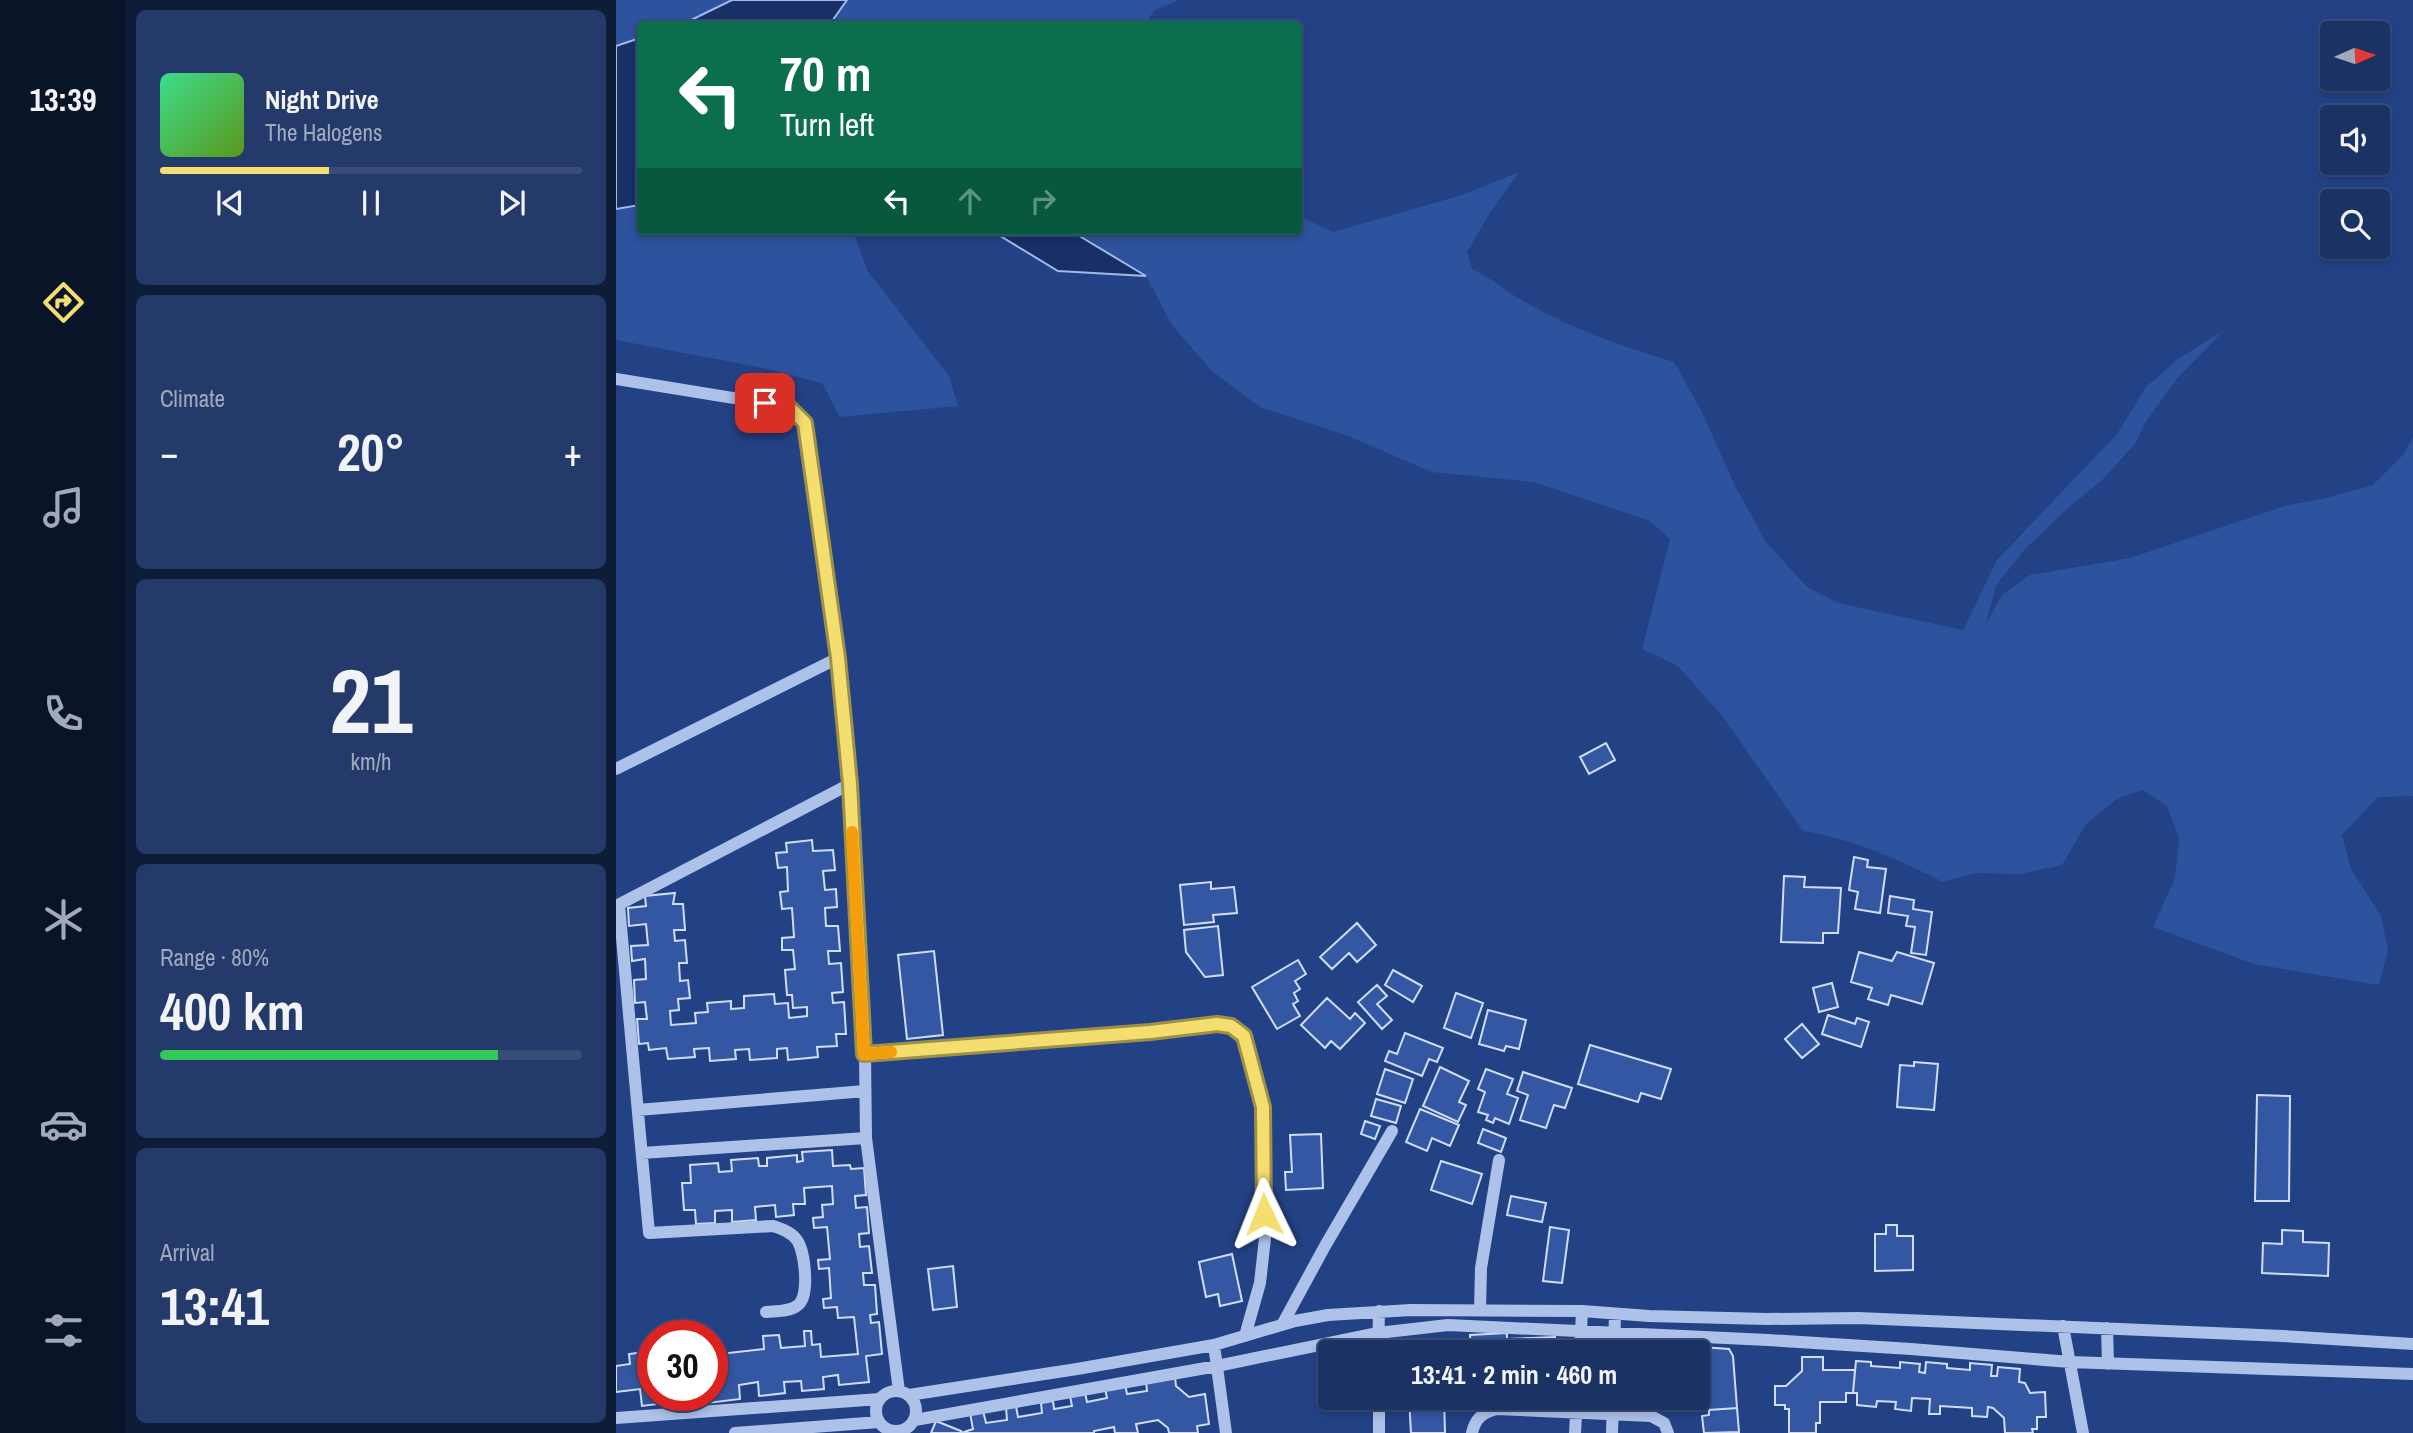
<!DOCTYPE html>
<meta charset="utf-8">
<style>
:root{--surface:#1a3264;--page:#233a6a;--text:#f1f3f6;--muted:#9faabf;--line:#384d78;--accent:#f4de6f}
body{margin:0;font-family:"Archivo Narrow",sans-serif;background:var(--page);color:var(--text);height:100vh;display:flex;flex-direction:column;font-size:26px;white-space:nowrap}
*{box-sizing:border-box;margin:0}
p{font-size:23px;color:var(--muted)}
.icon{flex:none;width:38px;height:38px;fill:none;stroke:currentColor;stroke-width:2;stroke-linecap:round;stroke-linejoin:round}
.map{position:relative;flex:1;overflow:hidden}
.panel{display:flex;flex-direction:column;gap:10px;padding:10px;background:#0e1c37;width:490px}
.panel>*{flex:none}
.top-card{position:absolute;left:21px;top:21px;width:665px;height:214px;border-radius:7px;box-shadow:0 4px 10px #0003,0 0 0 2px var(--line);background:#0b6e4f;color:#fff;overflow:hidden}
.needle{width:46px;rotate:87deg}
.fabs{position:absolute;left:1704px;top:21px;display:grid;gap:14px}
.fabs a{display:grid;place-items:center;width:70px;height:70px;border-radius:7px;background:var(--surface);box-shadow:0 4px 10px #0003,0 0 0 2px var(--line);font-size:35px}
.speed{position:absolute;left:21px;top:1320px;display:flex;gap:14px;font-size:35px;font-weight:700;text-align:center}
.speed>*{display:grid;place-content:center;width:91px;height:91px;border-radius:50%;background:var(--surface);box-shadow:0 4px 10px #0003,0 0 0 2px var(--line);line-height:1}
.speed .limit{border:10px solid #d22;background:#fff;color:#111}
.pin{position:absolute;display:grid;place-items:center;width:60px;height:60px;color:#fff;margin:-30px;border-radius:14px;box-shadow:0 4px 10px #0006}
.me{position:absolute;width:77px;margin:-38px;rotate:358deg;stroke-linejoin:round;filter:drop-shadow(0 0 5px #0008)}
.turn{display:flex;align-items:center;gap:24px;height:147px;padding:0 28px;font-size:32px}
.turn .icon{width:91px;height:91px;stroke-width:2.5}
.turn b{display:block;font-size:49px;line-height:60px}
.lanes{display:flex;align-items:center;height:66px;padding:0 28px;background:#0003;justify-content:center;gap:35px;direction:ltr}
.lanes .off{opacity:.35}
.big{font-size:52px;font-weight:700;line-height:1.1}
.panel .card{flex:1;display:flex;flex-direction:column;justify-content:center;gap:10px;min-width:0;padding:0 24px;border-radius:10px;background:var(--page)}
.panel .dial{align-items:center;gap:0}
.dial b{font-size:91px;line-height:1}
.song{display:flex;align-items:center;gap:21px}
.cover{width:84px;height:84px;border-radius:10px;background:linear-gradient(135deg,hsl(150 70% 55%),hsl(90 70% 35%))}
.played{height:7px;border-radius:4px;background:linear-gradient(90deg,var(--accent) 40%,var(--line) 40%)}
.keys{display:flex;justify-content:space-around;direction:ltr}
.heat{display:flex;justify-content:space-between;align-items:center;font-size:38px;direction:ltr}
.charge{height:10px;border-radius:5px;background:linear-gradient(90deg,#34c759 80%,var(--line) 0)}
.trip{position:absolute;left:702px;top:1340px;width:392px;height:70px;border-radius:7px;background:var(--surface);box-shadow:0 4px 10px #0003,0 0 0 2px var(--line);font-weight:700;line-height:70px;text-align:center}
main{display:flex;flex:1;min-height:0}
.tab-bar{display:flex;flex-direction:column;width:126px;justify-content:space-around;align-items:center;background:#0a1428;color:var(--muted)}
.tab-bar .icon{width:49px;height:49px}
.tab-bar .current{color:var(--accent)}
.tab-bar b{font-size:32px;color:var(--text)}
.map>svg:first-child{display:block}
.green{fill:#2d529e}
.water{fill:#183066;stroke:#a1baea;stroke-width:2}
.building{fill:#3357a3;stroke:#d1ddf7;stroke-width:2}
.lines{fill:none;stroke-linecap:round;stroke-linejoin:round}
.minor{stroke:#adc1e9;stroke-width:12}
.route-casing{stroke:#9f9048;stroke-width:18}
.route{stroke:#f4de6f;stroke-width:12}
.slow{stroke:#f59e0b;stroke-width:12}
</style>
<main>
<nav class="tab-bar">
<b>13:39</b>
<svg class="icon current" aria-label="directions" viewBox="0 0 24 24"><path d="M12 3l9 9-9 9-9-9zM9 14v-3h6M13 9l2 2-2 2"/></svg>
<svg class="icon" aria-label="music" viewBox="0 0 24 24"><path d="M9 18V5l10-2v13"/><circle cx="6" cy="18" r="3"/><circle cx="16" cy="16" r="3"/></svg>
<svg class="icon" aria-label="phone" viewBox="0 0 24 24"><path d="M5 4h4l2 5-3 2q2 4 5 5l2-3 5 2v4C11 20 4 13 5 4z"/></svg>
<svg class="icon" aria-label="climate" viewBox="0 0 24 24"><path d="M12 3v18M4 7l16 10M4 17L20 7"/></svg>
<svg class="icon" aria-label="car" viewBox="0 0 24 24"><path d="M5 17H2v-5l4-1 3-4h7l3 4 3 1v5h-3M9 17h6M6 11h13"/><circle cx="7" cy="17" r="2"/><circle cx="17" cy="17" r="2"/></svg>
<svg class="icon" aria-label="filters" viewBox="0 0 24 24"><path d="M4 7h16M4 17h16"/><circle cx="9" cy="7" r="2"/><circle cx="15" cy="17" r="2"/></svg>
</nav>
<section class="panel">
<div class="card">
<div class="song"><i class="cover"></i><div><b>Night Drive</b><p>The Halogens</p></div></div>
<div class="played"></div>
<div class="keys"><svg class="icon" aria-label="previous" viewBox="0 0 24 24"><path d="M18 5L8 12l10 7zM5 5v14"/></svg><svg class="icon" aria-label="pause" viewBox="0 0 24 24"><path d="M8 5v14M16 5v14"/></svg><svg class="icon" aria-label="next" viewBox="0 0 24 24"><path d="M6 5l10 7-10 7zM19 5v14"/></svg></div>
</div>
<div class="card"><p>Climate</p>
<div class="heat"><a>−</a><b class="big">20°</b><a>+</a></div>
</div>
<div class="card dial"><b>21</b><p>km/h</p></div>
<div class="card"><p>Range · 80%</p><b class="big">400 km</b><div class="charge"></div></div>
<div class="card"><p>Arrival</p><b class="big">13:41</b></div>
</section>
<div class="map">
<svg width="1797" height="1433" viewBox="0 0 1797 1433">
<rect width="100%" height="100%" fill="#234286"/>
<!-- green -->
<path class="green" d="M0,0H116L67,24H24V38L0,46Z
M231,0H563L539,10L528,24H214Z
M903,172L874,213L851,252L856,269C873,277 886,288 902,298C951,327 1004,346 1058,362L1086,412L1119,486L1150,542L1191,587L1222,603L1347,630L1381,560L1501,434L1530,387L1562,359L1607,331L1560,380L1529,423L1519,444L1486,480L1452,508L1410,548L1380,585L1370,624L1386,595L1414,575L1514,558L1669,506L1710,498L1757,485L1787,455L1797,438V796L1762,797L1726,835L1735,869L1765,916L1772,950L1763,985L1638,964L1537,927L1559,878L1563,838L1551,806L1527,790L1502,798L1470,824L1446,865L1405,874L1359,873L1327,882C1282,859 1237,839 1187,831L1107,717L1062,666L1026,649L1054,539L1034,521L918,482L816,472L730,435L644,407L596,371L556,325L530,276L455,231H682L683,216L717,232L846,195Z
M24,205V231H237L251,270L333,376L342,406L224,417L206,383L147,368L0,340V209Z"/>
<!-- water -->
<path class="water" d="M116,0H231L214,24H67Z
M24,38V205L0,209V46Z
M376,231H455L530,276L442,271Z"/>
<!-- building -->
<path class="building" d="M990,743L999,760L973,774L964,757Z
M196,840L197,851L217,850L219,870L207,871L209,890L220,889L221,907L209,908L210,926H222L224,951H212L213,964L225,963L227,992L216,993L217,1003L228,1002L230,1034H220L221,1046L201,1047L202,1057L172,1060L171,1048L161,1049V1058L134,1060L133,1049L119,1050L120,1059L94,1061L93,1048L78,1049L79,1057L52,1059L50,1048L33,1050L32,1043L23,1044L21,1019H31L29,1002L19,1003L18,980L30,979L29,959L16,961L15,946L32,945L30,924L13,926L12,908L30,906L29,896L59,893L57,904H67L69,930H58L59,941L69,940L71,963H63L64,981L72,980L74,998L62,999L63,1010L54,1011L55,1025L80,1023L79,1013L92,1012L91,1003L115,1001V1009L128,1008V996L158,994L159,1004L172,1003L173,1018L191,1016V1007L177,1008L176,995H171L169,970L179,969L177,950H166V938L178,937L176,908L166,909L164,892L172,891L171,867L162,868L160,853L171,852L170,843Z
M1238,857L1252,860L1251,867L1270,869L1264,913L1239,909L1242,892L1233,890Z
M1168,876L1189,877L1188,887L1225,888L1222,933H1207V943L1165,942Z
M595,882V889L618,887L621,913L597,915L598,922L568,925L564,885Z
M1274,896L1298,900L1297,909L1316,912L1310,955L1295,953L1299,927L1290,926L1292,916L1272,913Z
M741,923L760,945L741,962L733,953L716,969L704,957Z
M602,926L607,975L589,977L570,952L568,930Z
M318,951L327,1035L291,1039L282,955Z
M1243,952L1276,961L1281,952L1318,963L1306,1004L1275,995L1272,1005L1252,999L1256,988L1235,982Z
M682,960L690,974L679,981L684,989L678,993L682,1001L677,1004L684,1016L661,1029L636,987Z
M777,970L806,986L797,1002L769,985Z
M1216,983L1222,1007L1203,1012L1197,988Z
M761,985L771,996L761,1004L776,1020L766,1029L742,1002Z
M840,993L867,1003L855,1038L828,1028Z
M711,998L734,1019L739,1013L749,1023L724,1049L715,1041L709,1048L685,1025Z
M872,1010L910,1020L903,1049L890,1046L888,1051L863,1044Z
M1212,1015L1239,1024L1241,1018L1253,1022L1245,1047L1206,1034Z
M1186,1024L1203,1044L1186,1058L1169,1039Z
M789,1033L827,1048L821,1062L813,1059L806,1076L769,1061L773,1051L781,1054Z
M974,1045L1055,1069L1045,1099L1025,1093L1022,1102L962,1084Z
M1298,1062L1322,1064L1318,1110L1281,1107L1284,1065L1298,1066Z
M824,1067L853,1081L843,1102L850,1105L842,1122L807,1106Z
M769,1069L797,1079L789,1103L761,1094Z
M870,1069L897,1079L891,1094L902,1098L893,1124L879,1118L877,1123L870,1120L872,1115L862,1112L869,1092L862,1089Z
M907,1072L956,1088L949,1108L938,1105L930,1128L904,1120L912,1095L901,1091Z
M1641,1095L1674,1096L1673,1201H1639Z
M760,1099L785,1106L780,1123L755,1116Z
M804,1109L843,1125L834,1146L816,1138L811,1151L790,1142Z
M749,1121L764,1126L759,1139L745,1134Z
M867,1129L890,1138L885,1152L862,1143Z
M705,1134L707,1188L670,1190L669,1172H676L674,1135Z
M216,1150L217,1166L234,1165L235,1169L248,1168L250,1195L239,1196L240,1208L251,1207L253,1233L243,1234L244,1247L253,1246L256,1273H247L248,1285H259L261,1314L254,1315L255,1323L263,1322L266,1354L250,1356L253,1382L223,1385L222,1375L207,1377L208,1389L186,1391L185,1381L168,1382L169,1393L143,1396L142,1382L123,1385L124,1399L92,1403L91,1395H96V1346L103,1345L104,1354L148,1349L147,1336L163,1335L165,1348L189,1346L188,1331H195L196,1345L204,1344L205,1357L242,1354L238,1317L222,1318L221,1307L208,1308L207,1299L215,1298L213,1268L203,1269L202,1260L214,1259L211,1227L198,1228L197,1218L207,1217L206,1205L217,1204L216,1186L188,1188L189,1204H177L178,1215L160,1217L159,1205L139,1207L140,1220L116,1222V1210L99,1211V1223L80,1224L79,1210H68L66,1183H75L74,1165L102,1163L103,1172L116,1171L115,1160L142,1158L143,1166H151V1158L181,1155V1162L187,1161L186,1152Z
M825,1161L866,1174L856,1204L815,1190Z
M895,1196L930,1203L926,1222L891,1215Z
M1270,1225H1281V1236H1297V1270L1259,1271V1234H1270Z
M934,1227L953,1230L946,1283L927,1281Z
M1666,1230L1687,1231V1242L1713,1243L1712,1276L1646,1273L1647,1243L1666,1244Z
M616,1254L626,1301L604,1306L602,1294L590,1297L583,1262Z
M337,1266L341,1307L317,1310L312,1269Z
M891,1333V1339L939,1337L940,1353H802L805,1350L855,1348L854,1335Z
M1009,1341L1072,1343V1346L1113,1349L1117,1356L1121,1408L1093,1410L1091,1378H1082V1353H1008Z
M37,1351V1395H58L59,1402L26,1406L24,1389L0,1392V1366L14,1364L13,1354Z
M1186,1357H1207V1370H1239L1237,1393H1230V1402H1204V1423H1200V1433H1173V1409H1169V1405H1159V1386H1170L1186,1371Z
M1240,1361L1255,1362V1366L1284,1368V1362L1304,1364L1303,1372L1309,1373L1310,1362L1331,1364V1368L1354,1370V1363L1376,1365L1375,1376H1381L1382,1367L1404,1369L1403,1382L1409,1383L1414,1393L1429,1392L1430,1417H1421V1429H1416L1417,1433H1389L1388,1418L1377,1408L1372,1407L1371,1417L1356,1416V1408L1324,1406V1414H1313L1314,1399L1296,1398L1295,1411L1279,1409L1280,1402L1261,1401L1260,1407L1241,1405V1393H1237Z
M559,1377L560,1386L573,1397L589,1394L593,1424L581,1426L582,1433H553L552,1428L542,1420L520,1424L522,1433H499L498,1427L478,1431V1433H345L357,1429L354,1413L367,1411L370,1423L391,1420L390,1407L400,1406L402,1417L426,1413L425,1403L437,1401L438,1409L456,1406L454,1396L469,1393L471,1402L491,1398L489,1388L509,1384L511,1394L531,1391L530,1381Z
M793,1398H828L829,1433H795Z
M877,1398H923V1400L878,1402Z
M1024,1398H1055V1403L1024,1402Z
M1121,1408L1123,1432L1088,1433L1086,1416L1093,1415V1410Z
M320,1421L345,1431V1433H315Z"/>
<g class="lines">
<!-- minor -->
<path class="minor" d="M0,379L173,407L189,423L222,658L0,769
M222,658L234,784L249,1054L250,1138L283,1391
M3,905L33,1233L157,1226C166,1229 175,1232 181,1240C189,1252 194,1296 182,1305C174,1312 160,1311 150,1312
M0,906L234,784
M249,1054L534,1032L601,1024L615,1026L628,1036L647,1106L649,1238L644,1283L629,1336
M22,1110L249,1091
M26,1153L250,1138
M864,1310L865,1268L883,1160
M666,1325L709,1246L776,1131
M1447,1326L1467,1433
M1491,1328L1492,1364
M598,1345L610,1433
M762,1353L763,1311
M964,1353L966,1311
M998,1353L999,1314
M260 1411a20 20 0 1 1 40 0a20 20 0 1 1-40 0Z
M293,1395L461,1369L598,1345L679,1321L712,1315L795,1310L966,1311L1033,1316L1151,1319L1242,1318L1667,1336L1797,1344
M763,1398V1433
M0,1418L264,1399
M299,1420L601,1366L762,1333L832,1325L1152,1340L1295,1349L1454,1362L1797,1374
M119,1433L263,1422
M856,1433C859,1419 866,1413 880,1409L1035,1416L1048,1423L1052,1433
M959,1433L961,1398
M996,1433L997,1398"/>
</g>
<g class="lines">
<defs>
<path id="route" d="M149,403L173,407L189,423L222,658L234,784L248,1054L534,1032L601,1024L615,1026L628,1036L647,1107L648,1214"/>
</defs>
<!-- route casing -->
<use href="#route" class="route-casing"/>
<!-- route -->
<use href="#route" class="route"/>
<!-- slow -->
<path class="slow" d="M236,832L248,1054L275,1052"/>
</g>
</svg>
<div class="fabs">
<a><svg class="needle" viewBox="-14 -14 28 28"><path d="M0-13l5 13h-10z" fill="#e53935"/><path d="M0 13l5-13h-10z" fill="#9faabf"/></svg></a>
<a><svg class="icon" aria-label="sound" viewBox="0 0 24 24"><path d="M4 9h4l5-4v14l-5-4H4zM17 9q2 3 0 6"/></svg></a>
<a><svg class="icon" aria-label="search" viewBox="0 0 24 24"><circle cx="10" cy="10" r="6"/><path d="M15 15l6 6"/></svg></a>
</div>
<div class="speed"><div class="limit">30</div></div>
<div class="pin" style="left:149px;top:403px;background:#d93025"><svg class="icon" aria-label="arrive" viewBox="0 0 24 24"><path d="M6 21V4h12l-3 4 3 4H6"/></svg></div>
<svg class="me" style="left:648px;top:1214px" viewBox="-20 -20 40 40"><path d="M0-17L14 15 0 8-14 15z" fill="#f4de6f" stroke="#fff" stroke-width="4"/></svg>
<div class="trip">13:41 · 2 min · 460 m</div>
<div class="top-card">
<div class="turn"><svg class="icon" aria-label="left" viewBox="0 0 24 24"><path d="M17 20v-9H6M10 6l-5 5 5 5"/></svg><div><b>70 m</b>Turn left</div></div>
<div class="lanes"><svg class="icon" aria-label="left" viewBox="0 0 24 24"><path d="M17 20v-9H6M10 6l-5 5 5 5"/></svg><svg class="icon off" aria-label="ahead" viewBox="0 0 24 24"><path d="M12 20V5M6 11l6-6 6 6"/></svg><svg class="icon off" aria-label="right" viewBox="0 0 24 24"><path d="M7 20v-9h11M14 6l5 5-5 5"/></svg></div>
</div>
</div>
</main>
